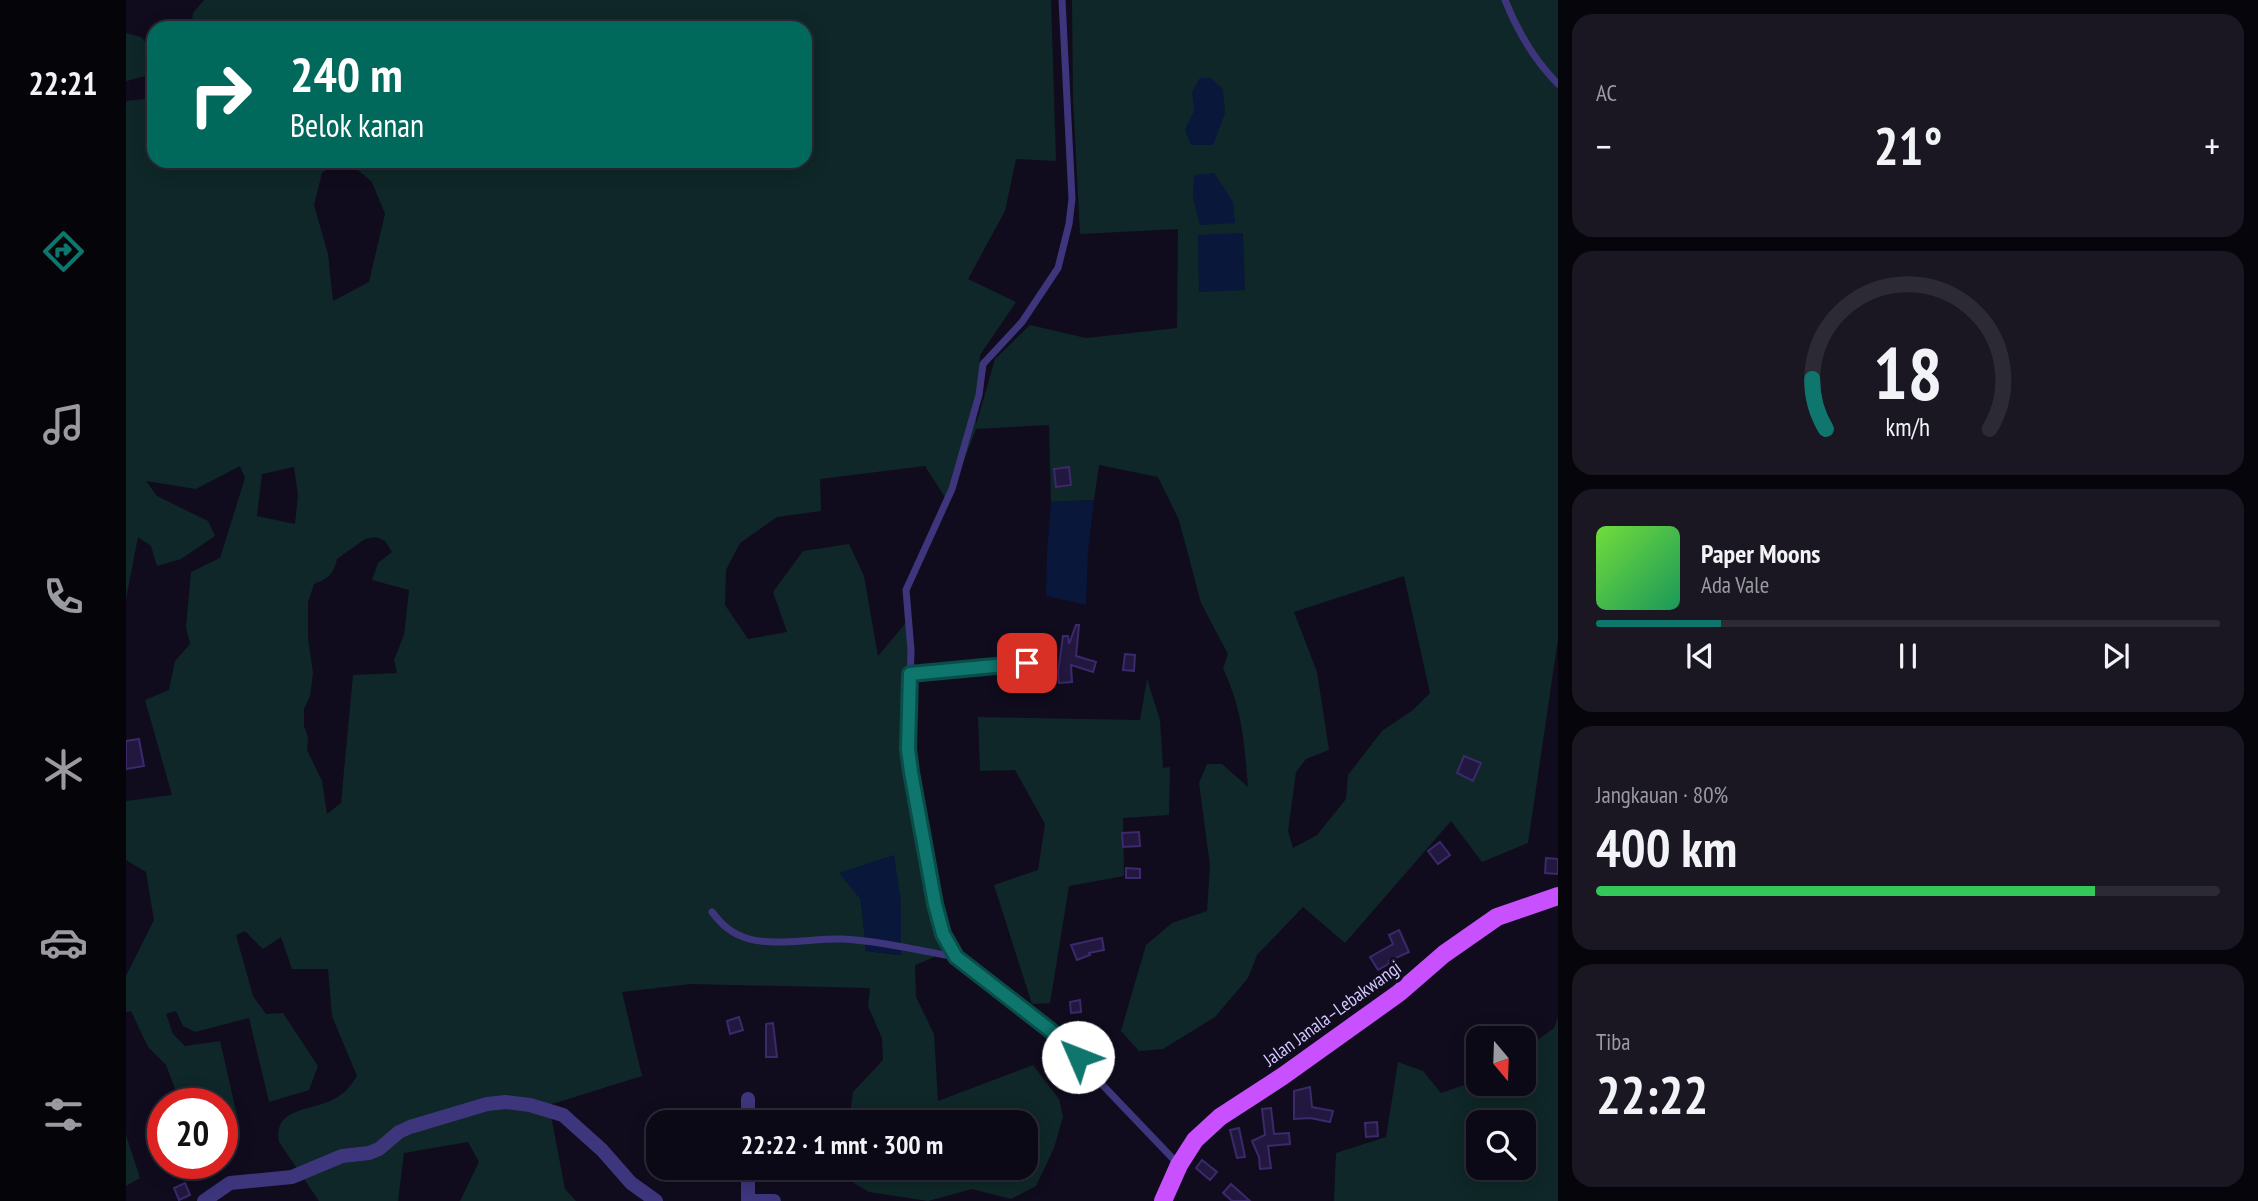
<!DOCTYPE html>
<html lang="id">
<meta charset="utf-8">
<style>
:root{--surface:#0c0916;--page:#1a1723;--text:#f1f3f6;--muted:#9a9aa1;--line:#2c2a35;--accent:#0f766e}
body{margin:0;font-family:"PT Sans Narrow",sans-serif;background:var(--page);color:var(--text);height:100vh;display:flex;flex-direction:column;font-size:26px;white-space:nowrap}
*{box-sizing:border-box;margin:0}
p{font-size:23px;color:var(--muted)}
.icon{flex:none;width:38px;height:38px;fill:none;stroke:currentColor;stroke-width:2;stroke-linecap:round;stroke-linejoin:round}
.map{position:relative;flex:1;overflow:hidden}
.sheet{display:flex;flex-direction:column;gap:14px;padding:14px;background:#07050c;width:700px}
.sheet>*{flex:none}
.top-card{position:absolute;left:21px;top:21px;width:665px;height:147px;border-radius:21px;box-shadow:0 4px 18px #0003,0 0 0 2px var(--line);background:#00695c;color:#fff;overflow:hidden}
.needle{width:46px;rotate:161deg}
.fabs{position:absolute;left:1340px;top:1026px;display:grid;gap:14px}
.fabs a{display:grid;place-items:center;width:70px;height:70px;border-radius:14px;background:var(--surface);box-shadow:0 4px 18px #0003,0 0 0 2px var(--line);font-size:35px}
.speed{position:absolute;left:21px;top:1088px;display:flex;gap:14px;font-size:35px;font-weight:700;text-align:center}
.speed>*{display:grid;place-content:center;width:91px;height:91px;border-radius:50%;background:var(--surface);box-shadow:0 4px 18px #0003,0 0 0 2px var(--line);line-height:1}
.speed .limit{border:10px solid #d22;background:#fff;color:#111}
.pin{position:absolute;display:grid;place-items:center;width:60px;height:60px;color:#fff;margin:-30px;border-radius:14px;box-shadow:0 4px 10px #0006}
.me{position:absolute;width:77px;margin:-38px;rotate:314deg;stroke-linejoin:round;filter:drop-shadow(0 0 5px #0008)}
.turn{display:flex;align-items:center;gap:24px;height:147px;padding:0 28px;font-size:32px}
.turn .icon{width:91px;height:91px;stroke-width:2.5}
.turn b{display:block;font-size:49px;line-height:60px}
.big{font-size:52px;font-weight:800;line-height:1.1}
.sheet .tile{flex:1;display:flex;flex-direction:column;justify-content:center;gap:10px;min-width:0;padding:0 24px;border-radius:21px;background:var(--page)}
.sheet .dial{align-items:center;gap:0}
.dial svg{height:182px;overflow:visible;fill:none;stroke:var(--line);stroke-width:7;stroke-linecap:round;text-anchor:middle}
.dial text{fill:var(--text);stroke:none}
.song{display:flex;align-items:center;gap:21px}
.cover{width:84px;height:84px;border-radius:10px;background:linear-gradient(135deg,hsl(100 70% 55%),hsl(150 70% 35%))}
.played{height:7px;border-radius:4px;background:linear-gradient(90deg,var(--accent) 20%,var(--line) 20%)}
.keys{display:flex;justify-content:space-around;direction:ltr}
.heat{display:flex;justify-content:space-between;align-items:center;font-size:38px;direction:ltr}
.charge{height:10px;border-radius:5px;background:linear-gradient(90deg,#34c759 80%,var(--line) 0)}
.trip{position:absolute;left:520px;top:1110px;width:392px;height:70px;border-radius:21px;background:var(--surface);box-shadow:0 4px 18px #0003,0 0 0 2px var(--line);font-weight:800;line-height:70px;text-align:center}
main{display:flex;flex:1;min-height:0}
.tabs{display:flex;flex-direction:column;width:126px;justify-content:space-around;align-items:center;background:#050409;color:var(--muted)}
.tabs .icon{width:49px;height:49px}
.tabs .active{color:var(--accent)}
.tabs b{font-size:32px;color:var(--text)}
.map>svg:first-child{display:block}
.green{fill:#0f2728;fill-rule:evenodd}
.water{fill:#08173a}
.building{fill:#22183f;stroke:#3b296b;stroke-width:2}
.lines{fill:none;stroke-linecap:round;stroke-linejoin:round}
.service{stroke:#3e367d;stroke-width:7}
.minor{stroke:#3e367d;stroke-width:14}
.primary{stroke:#c950ff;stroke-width:18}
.route-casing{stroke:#0a4d48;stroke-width:18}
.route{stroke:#0f766e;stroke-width:12}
.labels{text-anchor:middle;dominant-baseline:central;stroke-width:7;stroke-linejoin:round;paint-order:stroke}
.street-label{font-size:19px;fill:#d3c9ff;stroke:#100c1e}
</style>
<main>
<nav class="tabs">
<b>22:21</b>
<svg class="icon active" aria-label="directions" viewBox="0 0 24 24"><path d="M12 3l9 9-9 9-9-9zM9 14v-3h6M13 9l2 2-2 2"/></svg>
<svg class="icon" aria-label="music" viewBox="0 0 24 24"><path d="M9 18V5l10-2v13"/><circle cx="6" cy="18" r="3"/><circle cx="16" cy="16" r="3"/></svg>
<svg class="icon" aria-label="phone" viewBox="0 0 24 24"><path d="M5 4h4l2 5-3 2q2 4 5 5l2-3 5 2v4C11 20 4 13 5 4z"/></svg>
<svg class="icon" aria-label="climate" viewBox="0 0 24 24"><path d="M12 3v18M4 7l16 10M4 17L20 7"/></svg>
<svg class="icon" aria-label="car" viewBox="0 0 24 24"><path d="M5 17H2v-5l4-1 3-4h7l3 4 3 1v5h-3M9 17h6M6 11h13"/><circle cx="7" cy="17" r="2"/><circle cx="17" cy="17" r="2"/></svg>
<svg class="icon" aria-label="filters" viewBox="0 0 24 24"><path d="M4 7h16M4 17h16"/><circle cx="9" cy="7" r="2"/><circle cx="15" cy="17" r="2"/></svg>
</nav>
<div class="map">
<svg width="1432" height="1201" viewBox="0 0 1432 1201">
<rect width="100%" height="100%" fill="#100c1e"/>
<!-- green -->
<path class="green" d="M78,0H925L930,161L890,159L879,211L842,279L890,302L854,355L850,425L869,359L904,325L960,338L1051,328L1052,229L954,234L947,98L946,0H1432V639L1402,843L1356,862L1325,821L1219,943L1177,907L1131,955L1122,978L1089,1017L1037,1049L1013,1051L995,1031L1020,945L1046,923L1081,911L1084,866L1073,783L1081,764H1096L1122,787C1118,741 1117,712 1097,668L1102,654L1075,603L1053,520L1032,477L973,465L968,500L925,502L923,425L850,429L822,502L799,466L694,479L695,511L651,517L614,543L600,570L599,605L622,639L661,632L647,592L677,551L723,544L738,576L752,656L784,618L779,765L818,953L789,965L790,997L808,1034L812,1101L907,1065L933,1099L937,1117L928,1148L910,1186L885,1199L846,1189L802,1201L743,1192L701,1167H900V1122H723L727,1092L757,1060L756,1038L742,1006L744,988L565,984L496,992L516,1076L423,1105L439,1189L450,1201H334L353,1162L342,1142L278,1153L272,1201H193L153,1142C146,1107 187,1111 208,1099C218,1094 225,1086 231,1076L206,1016L202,969H166L155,937L137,949L119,931L110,935L127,996L140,1014L157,1013L192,1066L183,1090L143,1102L123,1018L69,1032L57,1026L50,1011L40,1014L47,1034L59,1046L94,1041L111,1115L106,1135L96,1137V1104H55L40,1065L22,1047L5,1011L0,1012V976L28,920L20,872L0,860V801L46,795L19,700L43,690L49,661L64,644L60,627L65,572L94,558L119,478L114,466L70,489L20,481L31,496L82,521L89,536L55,559L31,566L25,546L12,537L0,599V101L28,98V161H679V28H65L67,13ZM210,163L226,165L246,182L259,214L243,282L207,301L202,254L188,205L196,173ZM168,467L172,495L169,524L131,516L136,474ZM250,537L259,541L266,552L252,563L246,580L283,590L278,635L268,660L271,673L227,675L215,803L201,814L196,781L181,750L182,737L178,726V709L184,696L187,673L182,638V602L188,584C202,579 208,573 211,559L239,539ZM1278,576L1304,693L1287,710L1256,731L1222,775L1220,799L1191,835L1167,848L1162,831L1170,772L1180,759L1203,750L1191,672L1168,612ZM735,900L774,955L740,951Z
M0,33L15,37L28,53V74L0,81Z
M1021,679L1034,720L1037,768L1044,767L1043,815L997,818L998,876L943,886L924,1003L906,1004L868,885L912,870L919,824L889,770L854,771L852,717L1014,720Z
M1432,1017V1201H1208L1210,1153L1260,1137L1272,1062L1297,1071L1315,1093L1353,1080V1083H1398V1050L1428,1028ZM1353,1122H1398V1167H1353Z
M0,1135L14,1178L0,1186Z"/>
<!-- water -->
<path class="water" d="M1074,78H1084L1097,89L1099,113L1087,145H1065L1059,130L1068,111L1066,92Z
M1088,173L1107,202L1109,223L1074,225L1067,197L1068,175Z
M1117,233L1119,290L1073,292L1072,235Z
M968,500L962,552L960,605L920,596L921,552L925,502Z
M768,855L775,901V955L740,951L735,900L713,873Z"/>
<!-- building -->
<path class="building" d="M943,467L945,485L930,487L928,469Z
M950,625H953L950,656L970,662L967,672L945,665L946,682L933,683L932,672L937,636H942L943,644Z
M999,654L1009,655L1008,671L997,670Z
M13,739L18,766L0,769V741Z
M1338,756L1355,763L1347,781L1331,773Z
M1013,832L1014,846L997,847L996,833Z
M1314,842L1324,855L1312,864L1302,851Z
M1420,858L1432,859V874L1419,873Z
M1000,868L1014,869V878H1000Z
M1273,930L1283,952L1263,961L1264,963L1252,970L1244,957L1267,944L1263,935Z
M976,938L978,950L963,953L964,955L951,960L945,945Z
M954,1000L955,1012L945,1013L944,1002Z
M613,1017L617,1030L604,1034L601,1021Z
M647,1023L651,1057H640V1024Z
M1184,1087L1186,1107L1207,1111L1204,1122L1184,1118L1168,1119V1091Z
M1145,1108L1148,1134L1163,1133L1164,1144L1142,1146L1145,1168L1134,1169L1133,1157L1126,1141L1139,1135L1136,1109Z
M1251,1122L1252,1136L1240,1137L1239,1123Z
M1113,1128L1119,1157L1111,1158L1104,1130Z
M1076,1160L1091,1172L1084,1180L1070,1168Z
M42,1164H74L47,1176Z
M59,1183L64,1195L53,1200L48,1188Z
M1105,1184L1124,1201H1106L1097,1193Z"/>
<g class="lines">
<!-- service -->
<path class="service" d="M936,0L946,199L943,224L932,268L896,322L857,364L853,395L826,489L780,590L785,650L782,749L785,772L809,904L817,934L830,957L924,1030L1052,1164
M1379,0C1391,30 1409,61 1432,84
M784,674L901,663
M586,912C596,925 605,933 620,938C646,947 688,938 717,939C754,941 792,950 829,957"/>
<!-- minor -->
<path class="minor" d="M622,1122V1099
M78,1201L104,1183L166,1177L216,1156L243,1153L253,1149L273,1132L284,1127L361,1104L380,1102L404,1105L437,1115L476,1150L505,1183L530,1201
M622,1201V1167
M627,1201H648"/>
<!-- primary -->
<path class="primary" d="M1037,1201L1053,1165L1069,1140L1094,1117L1157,1076L1273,993L1318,954L1371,917L1432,896"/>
</g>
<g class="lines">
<defs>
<path id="route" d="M901,663L784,674L782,749L785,772L809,904L817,934L830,957L924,1030L952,1057"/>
</defs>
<!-- route casing -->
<use href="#route" class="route-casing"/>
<!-- route -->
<use href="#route" class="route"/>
</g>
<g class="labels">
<!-- street labels -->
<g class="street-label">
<text transform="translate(1206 1013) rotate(-36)">Jalan Janala–Lebakwangi</text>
</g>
</g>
</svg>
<div class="fabs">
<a><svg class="needle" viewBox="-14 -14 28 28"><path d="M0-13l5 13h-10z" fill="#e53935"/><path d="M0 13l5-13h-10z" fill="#9a9aa1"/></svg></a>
<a><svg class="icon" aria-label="search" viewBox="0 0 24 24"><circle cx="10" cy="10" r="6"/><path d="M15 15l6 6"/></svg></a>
</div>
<div class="speed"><div class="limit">20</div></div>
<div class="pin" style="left:901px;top:663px;background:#d93025"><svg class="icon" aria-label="arrive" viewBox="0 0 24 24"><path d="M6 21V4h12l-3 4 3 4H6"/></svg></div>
<svg class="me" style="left:952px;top:1057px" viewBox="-20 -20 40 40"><circle r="19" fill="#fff"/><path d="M0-13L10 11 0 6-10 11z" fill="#0f766e"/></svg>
<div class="trip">22:22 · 1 mnt · 300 m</div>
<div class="top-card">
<div class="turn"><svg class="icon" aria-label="right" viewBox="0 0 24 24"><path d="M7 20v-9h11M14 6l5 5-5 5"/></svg><div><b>240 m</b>Belok kanan</div></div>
</div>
</div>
<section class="sheet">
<div class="tile"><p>AC</p>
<div class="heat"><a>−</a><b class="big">21°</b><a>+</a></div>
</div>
<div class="tile dial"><svg viewBox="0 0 100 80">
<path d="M14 69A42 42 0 1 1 86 69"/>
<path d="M14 69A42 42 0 0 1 8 47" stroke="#0f766e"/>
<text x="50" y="56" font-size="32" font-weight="700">18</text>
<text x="50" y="72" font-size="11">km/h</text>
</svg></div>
<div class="tile">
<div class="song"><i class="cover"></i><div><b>Paper Moons</b><p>Ada Vale</p></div></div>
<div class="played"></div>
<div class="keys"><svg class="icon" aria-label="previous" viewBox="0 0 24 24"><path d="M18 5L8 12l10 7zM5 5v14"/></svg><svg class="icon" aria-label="pause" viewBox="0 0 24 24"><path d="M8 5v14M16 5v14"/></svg><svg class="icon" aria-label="next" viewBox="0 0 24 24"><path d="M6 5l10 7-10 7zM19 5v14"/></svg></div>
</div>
<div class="tile"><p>Jangkauan · 80%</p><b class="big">400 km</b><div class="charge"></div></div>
<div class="tile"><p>Tiba</p><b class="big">22:22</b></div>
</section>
</main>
